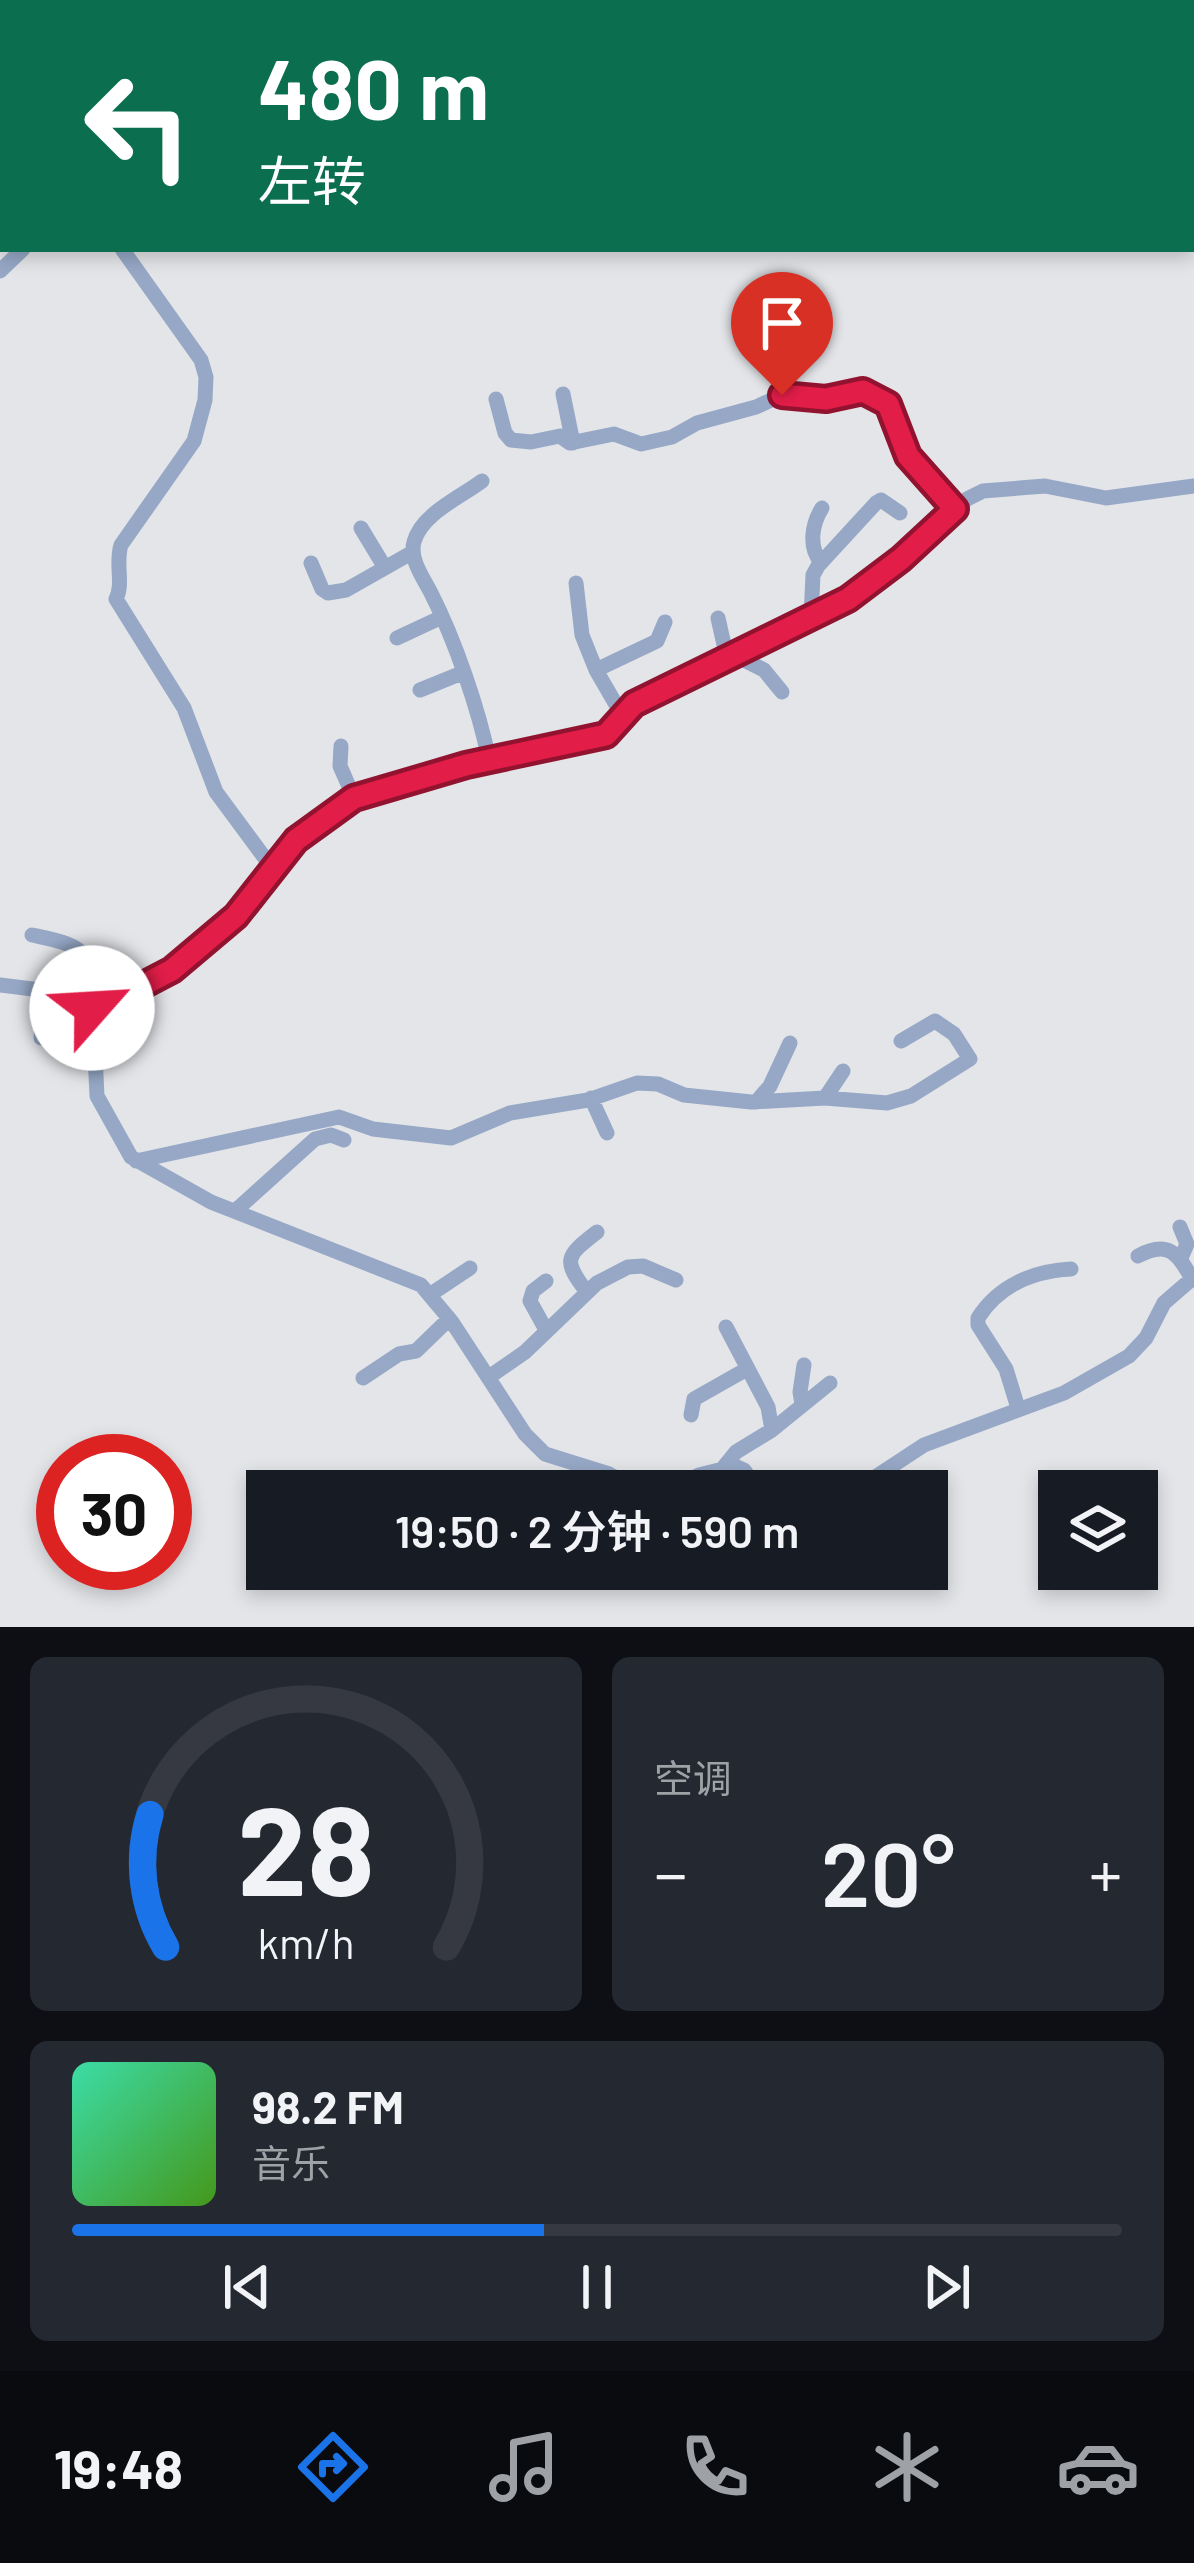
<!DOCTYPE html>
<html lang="zh">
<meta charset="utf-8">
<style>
:root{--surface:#171b24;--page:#242831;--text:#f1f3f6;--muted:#9ea1a6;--line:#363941;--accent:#1a73e8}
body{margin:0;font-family:Barlow,"Noto Sans SC",sans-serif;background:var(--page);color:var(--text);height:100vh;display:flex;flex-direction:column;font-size:45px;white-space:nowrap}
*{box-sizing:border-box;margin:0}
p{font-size:39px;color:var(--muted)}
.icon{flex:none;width:66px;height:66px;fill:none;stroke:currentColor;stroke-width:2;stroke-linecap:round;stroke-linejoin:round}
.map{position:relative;height:1627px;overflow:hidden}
.details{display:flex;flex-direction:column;gap:30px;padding:30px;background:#0d0f14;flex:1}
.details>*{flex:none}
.banner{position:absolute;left:0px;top:0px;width:1194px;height:252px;box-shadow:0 6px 18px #0003;background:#0b6e4f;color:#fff;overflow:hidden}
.controls{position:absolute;left:1038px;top:1470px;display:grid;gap:24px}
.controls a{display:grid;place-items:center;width:120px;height:120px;border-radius:0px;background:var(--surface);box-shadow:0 6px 18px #0003;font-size:60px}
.speed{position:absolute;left:36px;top:1434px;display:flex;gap:24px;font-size:60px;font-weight:700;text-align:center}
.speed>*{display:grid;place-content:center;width:156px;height:156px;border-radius:50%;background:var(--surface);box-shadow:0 6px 18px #0003;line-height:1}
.speed .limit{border:18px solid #d22;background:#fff;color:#111}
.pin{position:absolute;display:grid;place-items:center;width:102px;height:102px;color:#fff;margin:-123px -51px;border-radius:50% 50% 50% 0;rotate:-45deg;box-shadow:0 0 12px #0007}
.pin .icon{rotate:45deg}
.me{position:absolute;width:132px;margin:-66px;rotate:64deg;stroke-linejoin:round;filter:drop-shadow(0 0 9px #0008)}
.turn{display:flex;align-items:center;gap:42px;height:252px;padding:0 60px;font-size:54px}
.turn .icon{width:156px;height:156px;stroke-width:2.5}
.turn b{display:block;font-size:84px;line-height:102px}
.big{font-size:90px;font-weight:600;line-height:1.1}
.details .card{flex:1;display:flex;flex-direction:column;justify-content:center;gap:18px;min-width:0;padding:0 42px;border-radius:18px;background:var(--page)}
.details .dial{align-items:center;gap:0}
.dial svg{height:312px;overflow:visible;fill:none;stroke:var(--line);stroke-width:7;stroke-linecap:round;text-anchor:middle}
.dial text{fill:var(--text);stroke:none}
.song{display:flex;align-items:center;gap:36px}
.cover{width:144px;height:144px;border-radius:18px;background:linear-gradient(135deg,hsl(160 70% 55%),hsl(100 70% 35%))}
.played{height:12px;border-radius:6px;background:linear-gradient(90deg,var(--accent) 45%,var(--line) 45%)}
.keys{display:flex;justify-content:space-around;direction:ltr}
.heat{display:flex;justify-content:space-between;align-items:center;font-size:66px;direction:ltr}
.details .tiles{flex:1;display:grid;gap:30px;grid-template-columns:1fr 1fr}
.card:last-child{grid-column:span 2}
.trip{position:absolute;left:246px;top:1470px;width:702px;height:120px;border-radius:0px;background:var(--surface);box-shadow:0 6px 18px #0003;font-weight:600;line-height:120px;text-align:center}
.menu{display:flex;height:192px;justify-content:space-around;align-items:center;background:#090b0e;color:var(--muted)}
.menu .icon{width:84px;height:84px}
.menu .selected{color:var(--accent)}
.menu b{font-size:54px;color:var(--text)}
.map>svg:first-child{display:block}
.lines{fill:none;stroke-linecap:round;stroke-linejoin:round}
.street{stroke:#96a8c6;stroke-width:15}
.route-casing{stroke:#92132f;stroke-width:30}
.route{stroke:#e11d48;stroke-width:21}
</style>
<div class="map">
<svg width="1194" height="1627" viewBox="0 0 1194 1627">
<rect width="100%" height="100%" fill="#e3e5e9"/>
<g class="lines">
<!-- street -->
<path class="street" d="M1006,0L1009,3
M1191,82L1194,83
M0,114L3,116
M122,249L201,360L206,377L205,400L194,441L121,545C115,564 124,583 116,599L184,708L216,792L273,869
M0,271L23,249
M563,394L573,443
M496,399L505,433L511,440L531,442L560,436L570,443L614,434L641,444L672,437L697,423L756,407L782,395L826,399L863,391L888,405L908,456L955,509
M482,481C461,497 421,514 414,542C409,559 424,579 431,593C455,640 479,710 489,760
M361,528L384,566
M821,562C808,547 812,524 822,508
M311,563L322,589L328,593L346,590L413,552
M576,583L582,635L596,670L622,715
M811,617L813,575L818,566L876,503L881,500L900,513
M718,618L727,658
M397,638L442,617
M734,655L764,670L782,692
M596,670L657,641L665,622
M420,690L462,673
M341,746L340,766L354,798
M32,935C73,944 96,946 88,996
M0,985L81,995L131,993L172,970L204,946L235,916L296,840L354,798L466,765L606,735L635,704L848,599L901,559L967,499L983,491L1045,486L1106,498L1194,486
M79,995L93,1012L97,1096L131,1157L211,1202L421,1285L452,1322L525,1434L545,1454L609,1474L640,1491
M41,1038L45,990
M591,1098L607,1133
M825,1098L843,1071
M756,1102L770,1086L790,1043
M136,1161L339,1117L373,1129L451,1138L510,1113L588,1100L637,1083L658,1084L684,1095L751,1102L825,1098L887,1103L911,1096L970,1059L954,1034L935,1021L901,1041
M235,1211L315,1139L331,1135L344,1140
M1180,1227L1187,1244L1181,1258
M1138,1256C1168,1240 1178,1253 1192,1279
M587,1292C562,1260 566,1256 597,1232
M431,1294L470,1268
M726,1327L768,1407L772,1430
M546,1330L530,1301L533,1291L546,1281
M489,1377L525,1352L597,1283L628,1267L643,1266L676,1280
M363,1378L399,1354L416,1351L449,1319
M802,1404L800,1392L804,1365
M1018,1408L1006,1369L978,1325V1318C999,1285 1034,1271 1071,1269
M691,1415L694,1399L747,1369
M723,1468L736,1452L772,1430L830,1383
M665,1491L699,1475L735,1466L744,1470L759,1491
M854,1491L924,1445L1064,1393L1129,1356L1146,1338L1164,1303L1194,1277"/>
</g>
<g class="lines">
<defs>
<path id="route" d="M92,1008L79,995L130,992L172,970L236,916L296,840L354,798L466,765L606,735L634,704L848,599L901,559L955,509L908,456L888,404L863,391L826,399L782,395"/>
</defs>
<!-- route casing -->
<use href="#route" class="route-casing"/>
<!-- route -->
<use href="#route" class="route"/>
</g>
</svg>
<div class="controls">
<a><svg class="icon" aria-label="layers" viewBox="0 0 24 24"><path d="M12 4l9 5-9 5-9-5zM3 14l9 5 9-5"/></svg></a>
</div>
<div class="speed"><div class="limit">30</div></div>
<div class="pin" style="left:782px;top:395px;background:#d93025"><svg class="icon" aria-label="arrive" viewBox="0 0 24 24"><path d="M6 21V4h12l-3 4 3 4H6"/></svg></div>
<svg class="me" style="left:92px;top:1008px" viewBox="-20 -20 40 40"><circle r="19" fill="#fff"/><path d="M0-13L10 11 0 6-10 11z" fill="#e11d48"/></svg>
<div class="trip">19:50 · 2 分钟 · 590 m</div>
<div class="banner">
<div class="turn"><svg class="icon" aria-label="left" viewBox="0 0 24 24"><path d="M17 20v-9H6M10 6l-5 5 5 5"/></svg><div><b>480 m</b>左转</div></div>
</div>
</div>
<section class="details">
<div class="tiles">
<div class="card dial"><svg viewBox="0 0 100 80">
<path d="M14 69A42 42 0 1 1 86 69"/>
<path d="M14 69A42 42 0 0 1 10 35" stroke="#1a73e8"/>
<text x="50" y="56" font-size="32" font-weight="700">28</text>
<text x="50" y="72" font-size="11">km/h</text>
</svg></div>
<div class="card"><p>空调</p>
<div class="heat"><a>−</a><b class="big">20°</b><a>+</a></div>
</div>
<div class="card">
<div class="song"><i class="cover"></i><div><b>98.2 FM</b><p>音乐</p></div></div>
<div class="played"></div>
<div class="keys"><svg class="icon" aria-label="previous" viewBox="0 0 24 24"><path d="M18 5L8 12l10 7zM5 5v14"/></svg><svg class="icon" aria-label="pause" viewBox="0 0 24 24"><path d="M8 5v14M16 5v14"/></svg><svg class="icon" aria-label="next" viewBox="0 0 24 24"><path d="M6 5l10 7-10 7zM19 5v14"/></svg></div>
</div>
</div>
</section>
<nav class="menu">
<b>19:48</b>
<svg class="icon selected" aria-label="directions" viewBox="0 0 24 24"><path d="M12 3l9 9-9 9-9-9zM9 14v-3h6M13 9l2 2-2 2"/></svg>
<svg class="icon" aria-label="music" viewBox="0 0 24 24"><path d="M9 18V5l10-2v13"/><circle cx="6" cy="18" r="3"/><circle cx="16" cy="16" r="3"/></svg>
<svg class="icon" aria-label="phone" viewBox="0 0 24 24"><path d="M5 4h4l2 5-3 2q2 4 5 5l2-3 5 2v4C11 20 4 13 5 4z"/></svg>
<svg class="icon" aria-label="climate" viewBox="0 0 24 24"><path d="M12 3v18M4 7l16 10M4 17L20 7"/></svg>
<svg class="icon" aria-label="car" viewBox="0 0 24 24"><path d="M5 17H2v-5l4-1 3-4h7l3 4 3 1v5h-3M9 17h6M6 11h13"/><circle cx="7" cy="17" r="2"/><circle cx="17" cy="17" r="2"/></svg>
</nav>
